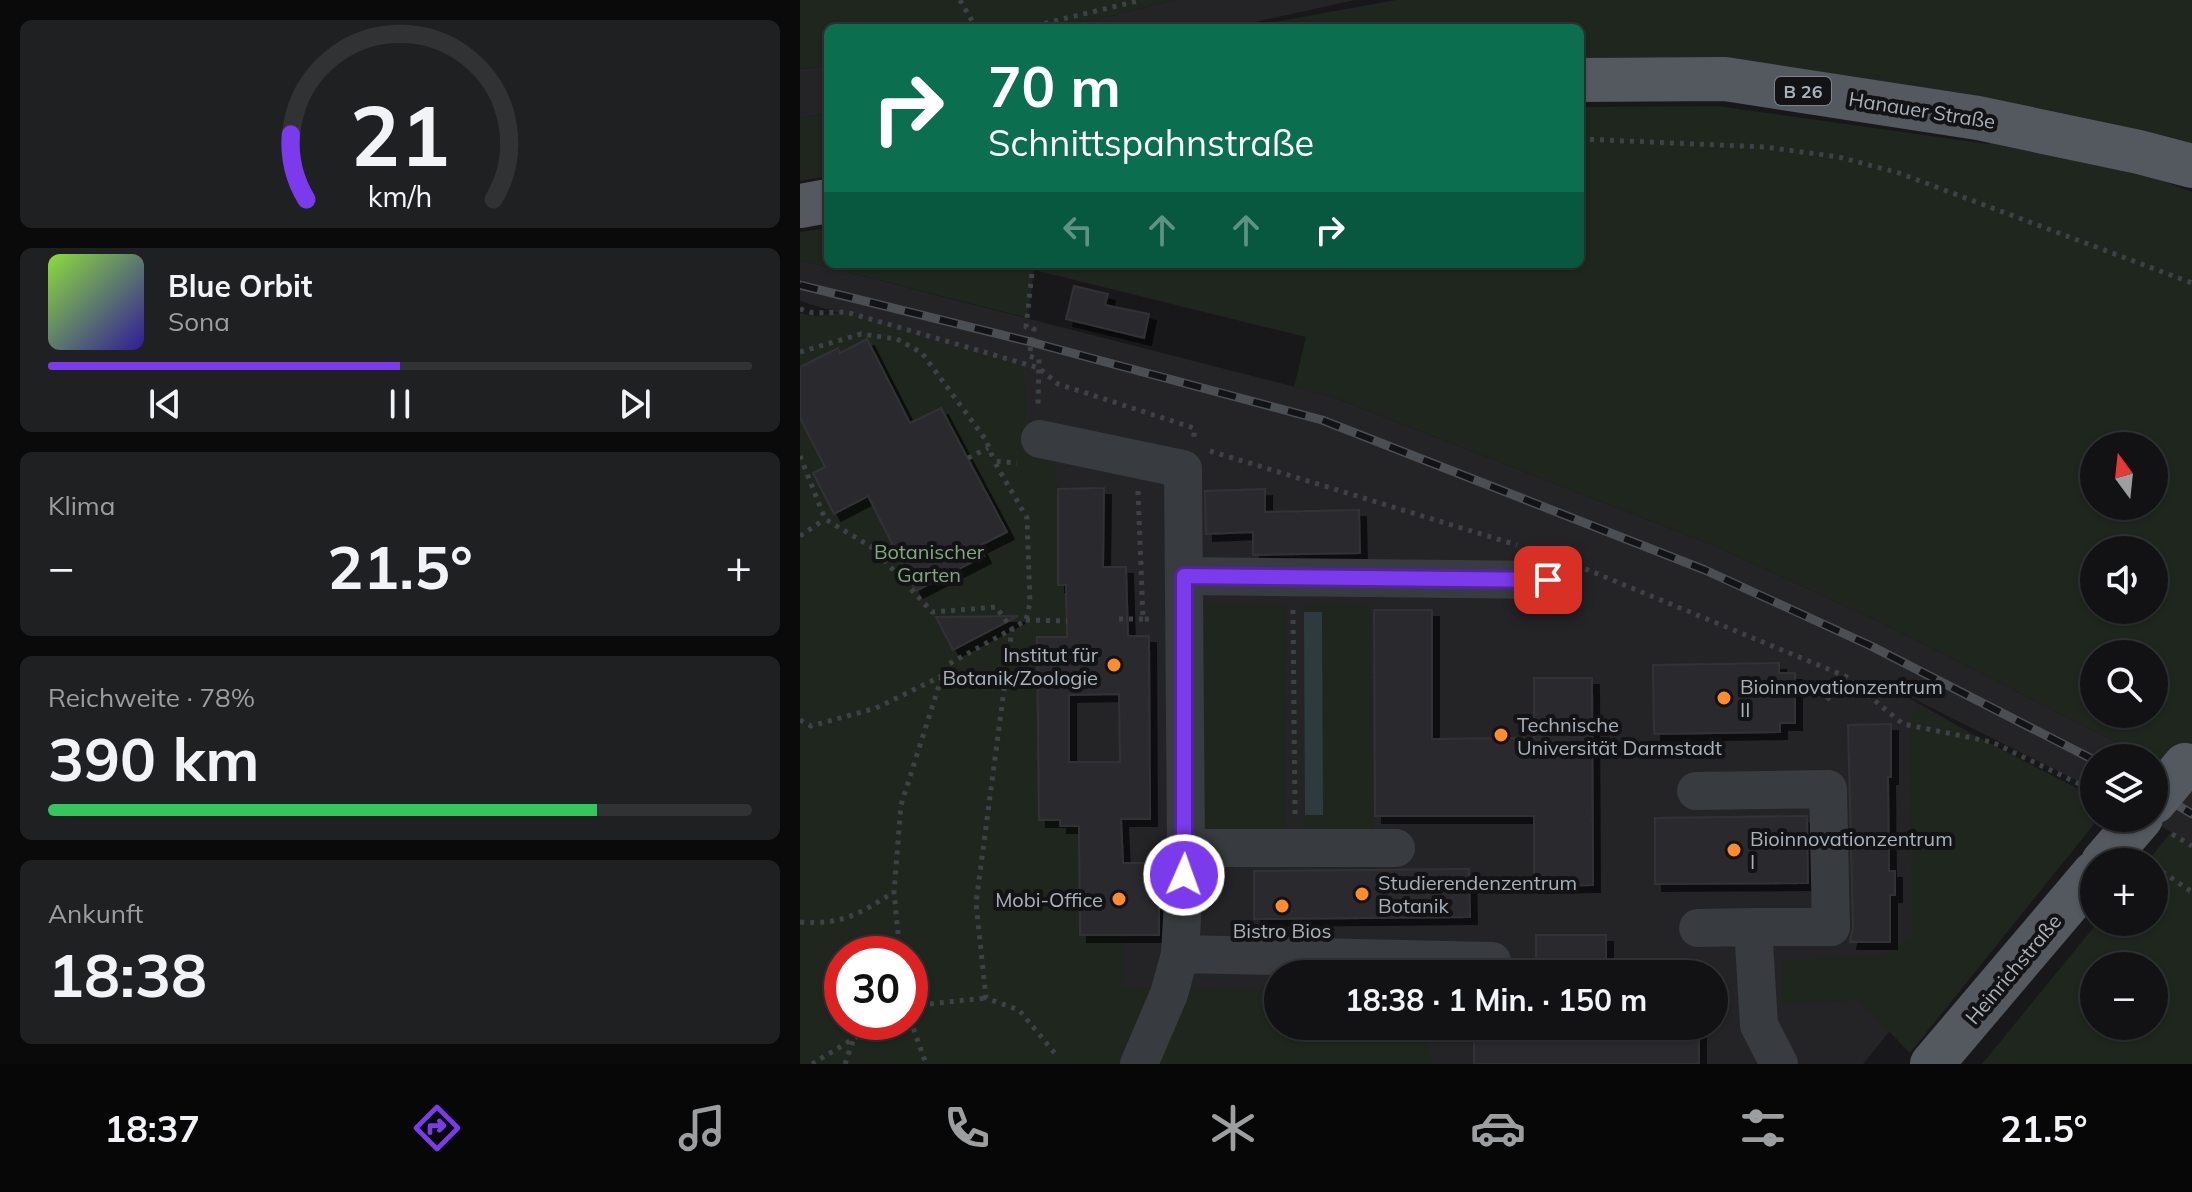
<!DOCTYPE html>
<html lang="de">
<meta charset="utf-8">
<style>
:root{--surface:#121214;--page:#1f2022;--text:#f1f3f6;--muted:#9c9ea0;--line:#313234;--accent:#7c3aed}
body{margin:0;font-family:Mulish,sans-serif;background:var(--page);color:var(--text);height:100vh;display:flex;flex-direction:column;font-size:30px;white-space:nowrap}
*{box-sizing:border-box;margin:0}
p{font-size:26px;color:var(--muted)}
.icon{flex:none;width:44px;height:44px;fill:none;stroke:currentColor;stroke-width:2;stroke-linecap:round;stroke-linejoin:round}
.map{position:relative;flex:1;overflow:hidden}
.sheet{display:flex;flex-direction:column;gap:20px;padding:20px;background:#0a0a0b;width:800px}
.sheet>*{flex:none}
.banner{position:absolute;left:24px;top:24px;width:760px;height:244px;border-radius:12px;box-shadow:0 2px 6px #0004,0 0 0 2px var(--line);background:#0b6e4f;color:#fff;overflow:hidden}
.needle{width:52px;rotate:345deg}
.tools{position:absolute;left:1280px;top:432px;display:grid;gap:16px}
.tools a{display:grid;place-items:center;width:88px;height:88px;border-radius:50%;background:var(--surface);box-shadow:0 2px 6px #0004,0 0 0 2px var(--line);font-size:40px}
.speed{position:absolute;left:24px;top:936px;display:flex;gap:16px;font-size:40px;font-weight:700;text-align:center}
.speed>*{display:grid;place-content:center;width:104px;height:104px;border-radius:50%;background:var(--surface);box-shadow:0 2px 6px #0004,0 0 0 2px var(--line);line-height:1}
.speed .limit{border:12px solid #d22;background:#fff;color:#111}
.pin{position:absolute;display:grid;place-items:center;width:68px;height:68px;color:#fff;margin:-34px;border-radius:16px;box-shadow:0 4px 12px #0006}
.me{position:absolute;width:88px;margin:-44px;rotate:2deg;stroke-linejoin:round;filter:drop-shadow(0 0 6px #0008)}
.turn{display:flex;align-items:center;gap:28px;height:168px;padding:0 32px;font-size:36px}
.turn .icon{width:104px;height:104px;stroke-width:2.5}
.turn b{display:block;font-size:56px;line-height:68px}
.lanes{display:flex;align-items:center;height:76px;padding:0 32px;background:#0003;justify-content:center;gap:40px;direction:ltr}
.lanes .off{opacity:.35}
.big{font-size:60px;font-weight:700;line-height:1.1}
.sheet .card{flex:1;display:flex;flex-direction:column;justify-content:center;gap:12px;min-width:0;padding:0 28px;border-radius:12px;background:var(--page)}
.sheet .dial{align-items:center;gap:0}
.dial svg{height:208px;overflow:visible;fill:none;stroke:var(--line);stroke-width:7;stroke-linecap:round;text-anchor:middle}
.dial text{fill:var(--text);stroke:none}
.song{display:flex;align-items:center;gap:24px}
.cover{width:96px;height:96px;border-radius:12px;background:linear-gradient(135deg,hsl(90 70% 55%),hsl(250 70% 35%))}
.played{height:8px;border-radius:4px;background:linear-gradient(90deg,var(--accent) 50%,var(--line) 50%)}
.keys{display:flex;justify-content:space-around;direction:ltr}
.heat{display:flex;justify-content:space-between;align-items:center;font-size:44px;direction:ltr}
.charge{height:12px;border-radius:6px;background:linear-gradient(90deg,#34c759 78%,var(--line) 0)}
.trip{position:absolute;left:464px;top:960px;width:464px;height:80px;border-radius:40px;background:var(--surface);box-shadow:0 2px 6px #0004,0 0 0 2px var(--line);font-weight:700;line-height:80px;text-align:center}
.dock{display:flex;height:128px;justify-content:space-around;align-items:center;background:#070708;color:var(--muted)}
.dock .icon{width:56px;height:56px}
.dock .active{color:var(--accent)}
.dock b{font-size:36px;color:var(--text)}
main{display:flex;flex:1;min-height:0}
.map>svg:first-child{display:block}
.built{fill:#242427;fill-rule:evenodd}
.green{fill:#1e261d;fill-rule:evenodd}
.water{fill:#2d3b3f}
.building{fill:#2b2b2e;stroke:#323236;stroke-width:2;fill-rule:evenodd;filter:url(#shadow)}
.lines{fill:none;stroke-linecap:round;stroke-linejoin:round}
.path{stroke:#3e4246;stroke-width:5;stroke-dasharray:4 6;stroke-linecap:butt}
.minor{stroke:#383b3f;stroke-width:38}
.major{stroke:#54595f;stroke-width:44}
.rail-casing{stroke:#4b4f54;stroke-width:9}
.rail{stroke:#131315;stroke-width:6;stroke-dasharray:18;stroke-linecap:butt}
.major-bridge{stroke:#54595f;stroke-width:44}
.route-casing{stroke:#51269a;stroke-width:20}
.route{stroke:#7c3aed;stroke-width:14}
.poi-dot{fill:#fe8c2c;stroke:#131315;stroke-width:3}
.labels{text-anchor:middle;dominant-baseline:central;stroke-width:8;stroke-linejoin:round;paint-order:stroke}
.shield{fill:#131315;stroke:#7c8289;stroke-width:2}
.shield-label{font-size:18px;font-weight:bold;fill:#a9b2bb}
.street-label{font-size:20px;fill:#a9b2bb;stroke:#131315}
.park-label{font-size:20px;fill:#85a77f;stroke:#131315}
.poi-label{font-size:20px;fill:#a9b2bb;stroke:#131315;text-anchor:start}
</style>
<main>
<section class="sheet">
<div class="card dial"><svg viewBox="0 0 100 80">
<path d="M14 69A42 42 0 1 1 86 69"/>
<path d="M14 69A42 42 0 0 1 8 44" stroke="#7c3aed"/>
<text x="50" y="56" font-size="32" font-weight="700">21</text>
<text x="50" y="72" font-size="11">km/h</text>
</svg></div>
<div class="card">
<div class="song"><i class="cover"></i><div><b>Blue Orbit</b><p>Sona</p></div></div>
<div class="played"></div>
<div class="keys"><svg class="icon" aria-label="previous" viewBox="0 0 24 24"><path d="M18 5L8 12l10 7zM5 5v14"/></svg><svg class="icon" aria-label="pause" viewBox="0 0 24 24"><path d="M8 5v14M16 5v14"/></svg><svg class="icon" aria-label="next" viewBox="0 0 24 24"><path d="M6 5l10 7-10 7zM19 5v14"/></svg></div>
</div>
<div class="card"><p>Klima</p>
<div class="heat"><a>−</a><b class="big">21.5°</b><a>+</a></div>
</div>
<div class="card"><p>Reichweite · 78%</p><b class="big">390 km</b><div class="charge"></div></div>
<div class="card"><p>Ankunft</p><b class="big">18:38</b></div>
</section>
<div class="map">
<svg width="1392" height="1064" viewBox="0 0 1392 1064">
<defs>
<filter id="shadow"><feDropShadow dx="7" dy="7" stdDeviation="0" flood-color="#0009"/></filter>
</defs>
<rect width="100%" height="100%" fill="#18181a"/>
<!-- built -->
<path class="built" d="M374,0H555L428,28H263Z
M28,66V113L0,118V69Z
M0,260L530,396L915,546L1082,623L1348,758H1294V789L1088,686L1281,796L1063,1064H283L0,332L39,313L0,301ZM478,974H914V1026H478Z
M1354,761L1392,784V845L1348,818H1354Z"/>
<!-- green -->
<path class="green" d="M0,0H374L263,28H28V66L0,69Z
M596,0H1392V157L1221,112L1049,76L901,63L780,62V28H441Z
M917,106L1188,144L1225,128L1392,192V784L1354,761V758H1348L1082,623L915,546L530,396L494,387L506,337L234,270L228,318L0,260V232L28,228V264H780V107ZM1294,446H1354V506H1294ZM1294,550H1354V610H1294ZM1294,654H1354V714H1294Z
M28,113V176L0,181V118Z
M0,313L13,316L41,313L221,366L226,387V439L258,455L254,467L258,489V584L266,585L267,637L237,638L239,819L260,820V826H279L280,935H323L322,988L478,991V1026H620L632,1064H0ZM42,954H110V1022H42Z
M405,605L486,606L485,834L399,833Z
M505,606H570L573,835L505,836V815L523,814L522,613L504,612Z
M1119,707L1294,797V818H1299L1110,1053L1058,1000L982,1003L983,961L1081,956L1112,938L1111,719Z
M1371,832L1392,845V1064H1182L1298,922H1354V862H1347ZM1354,966V1026H1294V966Z"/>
<!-- water -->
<path class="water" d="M504,612H522L523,815H505Z"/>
<!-- building -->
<path class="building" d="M274,286L308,294L305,305L349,314L344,338L266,319Z
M67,339L110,423L141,408L207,532L179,546L184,556L116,591L68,496L34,514L13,473L25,467L0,418V367L38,348L40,353Z
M304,488L303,567H326L328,636H349L350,819H321L323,863H359V935H280L279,826H260V820H239L237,637H267L266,585H258V489ZM319,694L320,762H269V695Z
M465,489V512L559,510L560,553L453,555V532L406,534L405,491Z
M574,610H632V739L734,738V678H792L793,885L734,886V816H575Z
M218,616L153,650L136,617Z
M979,663V673H995V723H980V732L854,734L853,665Z
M1091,724V777H1088L1089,871H1095V895H1090V942H1050L1053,927L1048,725Z
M1007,816L1008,883L855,884V818Z
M669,869L670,917L454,919V871Z
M736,935H806V974H736Z
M736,1026H899V1064H674V1030H736Z"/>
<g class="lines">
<!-- path -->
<path class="path" d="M160,0L176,28
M225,28L342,0
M780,139L965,147L1039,157L1099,173L1392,283
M233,264L226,327L234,329L229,356L239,359L238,408
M0,309L13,313L46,312L239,368L258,384L394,428V439
M0,352L61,334L97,339L122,353L186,440L194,461
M410,451L717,545
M0,456L25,519L73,548L132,612L196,607L212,629L226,620L230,603L227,518L194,461L217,463
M168,458L188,448
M338,491L343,619H353
M0,536L25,519
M776,565L1045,676L1103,724L1192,742L1294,791
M493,610L495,816
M319,619H343
M226,620L267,621
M1027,700L1045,676
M0,720L11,726L76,708L142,676
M1372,834L1392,846
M1354,866L1392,892
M0,922C43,925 59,914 94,892
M100,954L94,892L101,805L142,676L147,665L212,629L176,903L186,998L219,1010L258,1057
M110,1006L186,998
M110,1019L126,1064
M12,1064L81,1022
M45,1064L53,1041"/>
<!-- minor -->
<path class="minor" d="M240,439L383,469L386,848L380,954L369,994L339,1064
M384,576L748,580
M896,791L1028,789L1031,927H953L959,1025L979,1064
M386,848H596
M898,928L953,927
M380,954L692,961"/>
<!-- major -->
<path class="major" d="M780,80L925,79L1178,118L1339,152L1392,166
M0,206L28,201
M1303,862L1341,818
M1132,1064L1294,873"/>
<defs>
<path id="rail" d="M0,285L231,342L522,420L905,570L1071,646L1294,760
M1354,791L1392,814"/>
</defs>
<!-- rail casing -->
<use href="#rail" class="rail-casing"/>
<!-- rail -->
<use href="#rail" class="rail"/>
<!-- major-bridge -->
<path class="major-bridge" d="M1354,802L1385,765"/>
</g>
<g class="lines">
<defs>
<path id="route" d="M384,875V576L748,580"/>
</defs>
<!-- route casing -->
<use href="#route" class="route-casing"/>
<!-- route -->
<use href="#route" class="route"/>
</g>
<!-- markers -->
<g class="poi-dot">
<circle cx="314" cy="665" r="8"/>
<circle cx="924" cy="698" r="8"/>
<circle cx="701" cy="735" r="8"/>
<circle cx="934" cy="850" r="8"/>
<circle cx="562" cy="894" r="8"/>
<circle cx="319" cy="899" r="8"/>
<circle cx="482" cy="906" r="8"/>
</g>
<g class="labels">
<!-- shield labels -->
<rect class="shield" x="975" y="77" width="56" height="28" rx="6"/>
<g class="shield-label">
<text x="1003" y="91">B 26</text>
</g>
<!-- street labels -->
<g class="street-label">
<text transform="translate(1122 110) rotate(9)">Hanauer Straße</text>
<text transform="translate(1213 969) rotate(-50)">Heinrichstraße</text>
</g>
<!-- park labels -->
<g class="park-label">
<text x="129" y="551">Botanischer<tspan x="129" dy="23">Garten</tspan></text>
</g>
<!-- poi labels -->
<g class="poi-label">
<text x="298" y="654" text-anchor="end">Institut für<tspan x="298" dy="23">Botanik/Zoologie</tspan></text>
<text x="940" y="686">Bioinnovationzentrum<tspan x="940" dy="23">II</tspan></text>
<text x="717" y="724">Technische<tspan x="717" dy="23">Universität Darmstadt</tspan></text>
<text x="950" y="838">Bioinnovationzentrum<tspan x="950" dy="23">I</tspan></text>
<text x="578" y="882">Studierendenzentrum<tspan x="578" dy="23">Botanik</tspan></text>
<text x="303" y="899" text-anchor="end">Mobi-Office</text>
<text x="482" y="930" text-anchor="middle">Bistro Bios</text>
</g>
</g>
</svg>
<div class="tools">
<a><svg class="needle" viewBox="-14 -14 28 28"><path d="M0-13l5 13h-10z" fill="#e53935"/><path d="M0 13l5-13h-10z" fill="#9c9ea0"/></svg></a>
<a><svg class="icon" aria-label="sound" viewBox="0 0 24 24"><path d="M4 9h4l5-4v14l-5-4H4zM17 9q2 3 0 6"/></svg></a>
<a><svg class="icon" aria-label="search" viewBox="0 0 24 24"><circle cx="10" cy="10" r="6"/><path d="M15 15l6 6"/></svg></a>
<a><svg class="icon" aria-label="layers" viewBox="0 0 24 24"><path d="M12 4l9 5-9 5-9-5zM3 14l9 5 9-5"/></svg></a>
<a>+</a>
<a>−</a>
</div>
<div class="speed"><div class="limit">30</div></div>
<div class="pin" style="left:748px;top:580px;background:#d93025"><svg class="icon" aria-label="arrive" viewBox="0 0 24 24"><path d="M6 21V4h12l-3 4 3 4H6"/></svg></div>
<svg class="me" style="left:384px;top:875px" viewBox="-20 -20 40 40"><circle r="17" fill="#7c3aed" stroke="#fff" stroke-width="3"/><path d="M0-11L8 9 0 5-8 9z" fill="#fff"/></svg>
<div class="trip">18:38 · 1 Min. · 150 m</div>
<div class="banner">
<div class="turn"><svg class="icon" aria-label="right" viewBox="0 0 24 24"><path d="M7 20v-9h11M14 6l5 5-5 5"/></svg><div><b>70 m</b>Schnittspahnstraße</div></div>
<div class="lanes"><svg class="icon off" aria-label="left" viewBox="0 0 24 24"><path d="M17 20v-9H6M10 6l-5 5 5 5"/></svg><svg class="icon off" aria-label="ahead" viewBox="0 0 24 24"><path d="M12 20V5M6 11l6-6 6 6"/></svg><svg class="icon off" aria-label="ahead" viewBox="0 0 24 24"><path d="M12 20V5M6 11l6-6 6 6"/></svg><svg class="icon" aria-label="right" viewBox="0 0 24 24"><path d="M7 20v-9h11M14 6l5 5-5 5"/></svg></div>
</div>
</div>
</main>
<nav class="dock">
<b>18:37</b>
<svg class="icon active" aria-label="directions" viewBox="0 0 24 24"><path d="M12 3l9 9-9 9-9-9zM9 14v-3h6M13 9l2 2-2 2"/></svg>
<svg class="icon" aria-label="music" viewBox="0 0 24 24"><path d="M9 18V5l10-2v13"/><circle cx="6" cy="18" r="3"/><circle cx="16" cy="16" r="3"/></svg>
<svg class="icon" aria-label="phone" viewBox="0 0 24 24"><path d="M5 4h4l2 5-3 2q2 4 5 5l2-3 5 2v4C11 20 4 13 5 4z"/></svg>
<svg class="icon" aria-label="climate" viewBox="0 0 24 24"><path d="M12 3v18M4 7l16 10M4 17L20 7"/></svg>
<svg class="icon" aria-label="car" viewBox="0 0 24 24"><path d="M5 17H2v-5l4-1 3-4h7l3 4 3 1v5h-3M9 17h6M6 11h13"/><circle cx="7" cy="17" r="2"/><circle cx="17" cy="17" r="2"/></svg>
<svg class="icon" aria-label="filters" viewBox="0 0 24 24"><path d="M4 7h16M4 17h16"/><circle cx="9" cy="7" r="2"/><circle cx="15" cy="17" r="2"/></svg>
<b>21.5°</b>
</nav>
